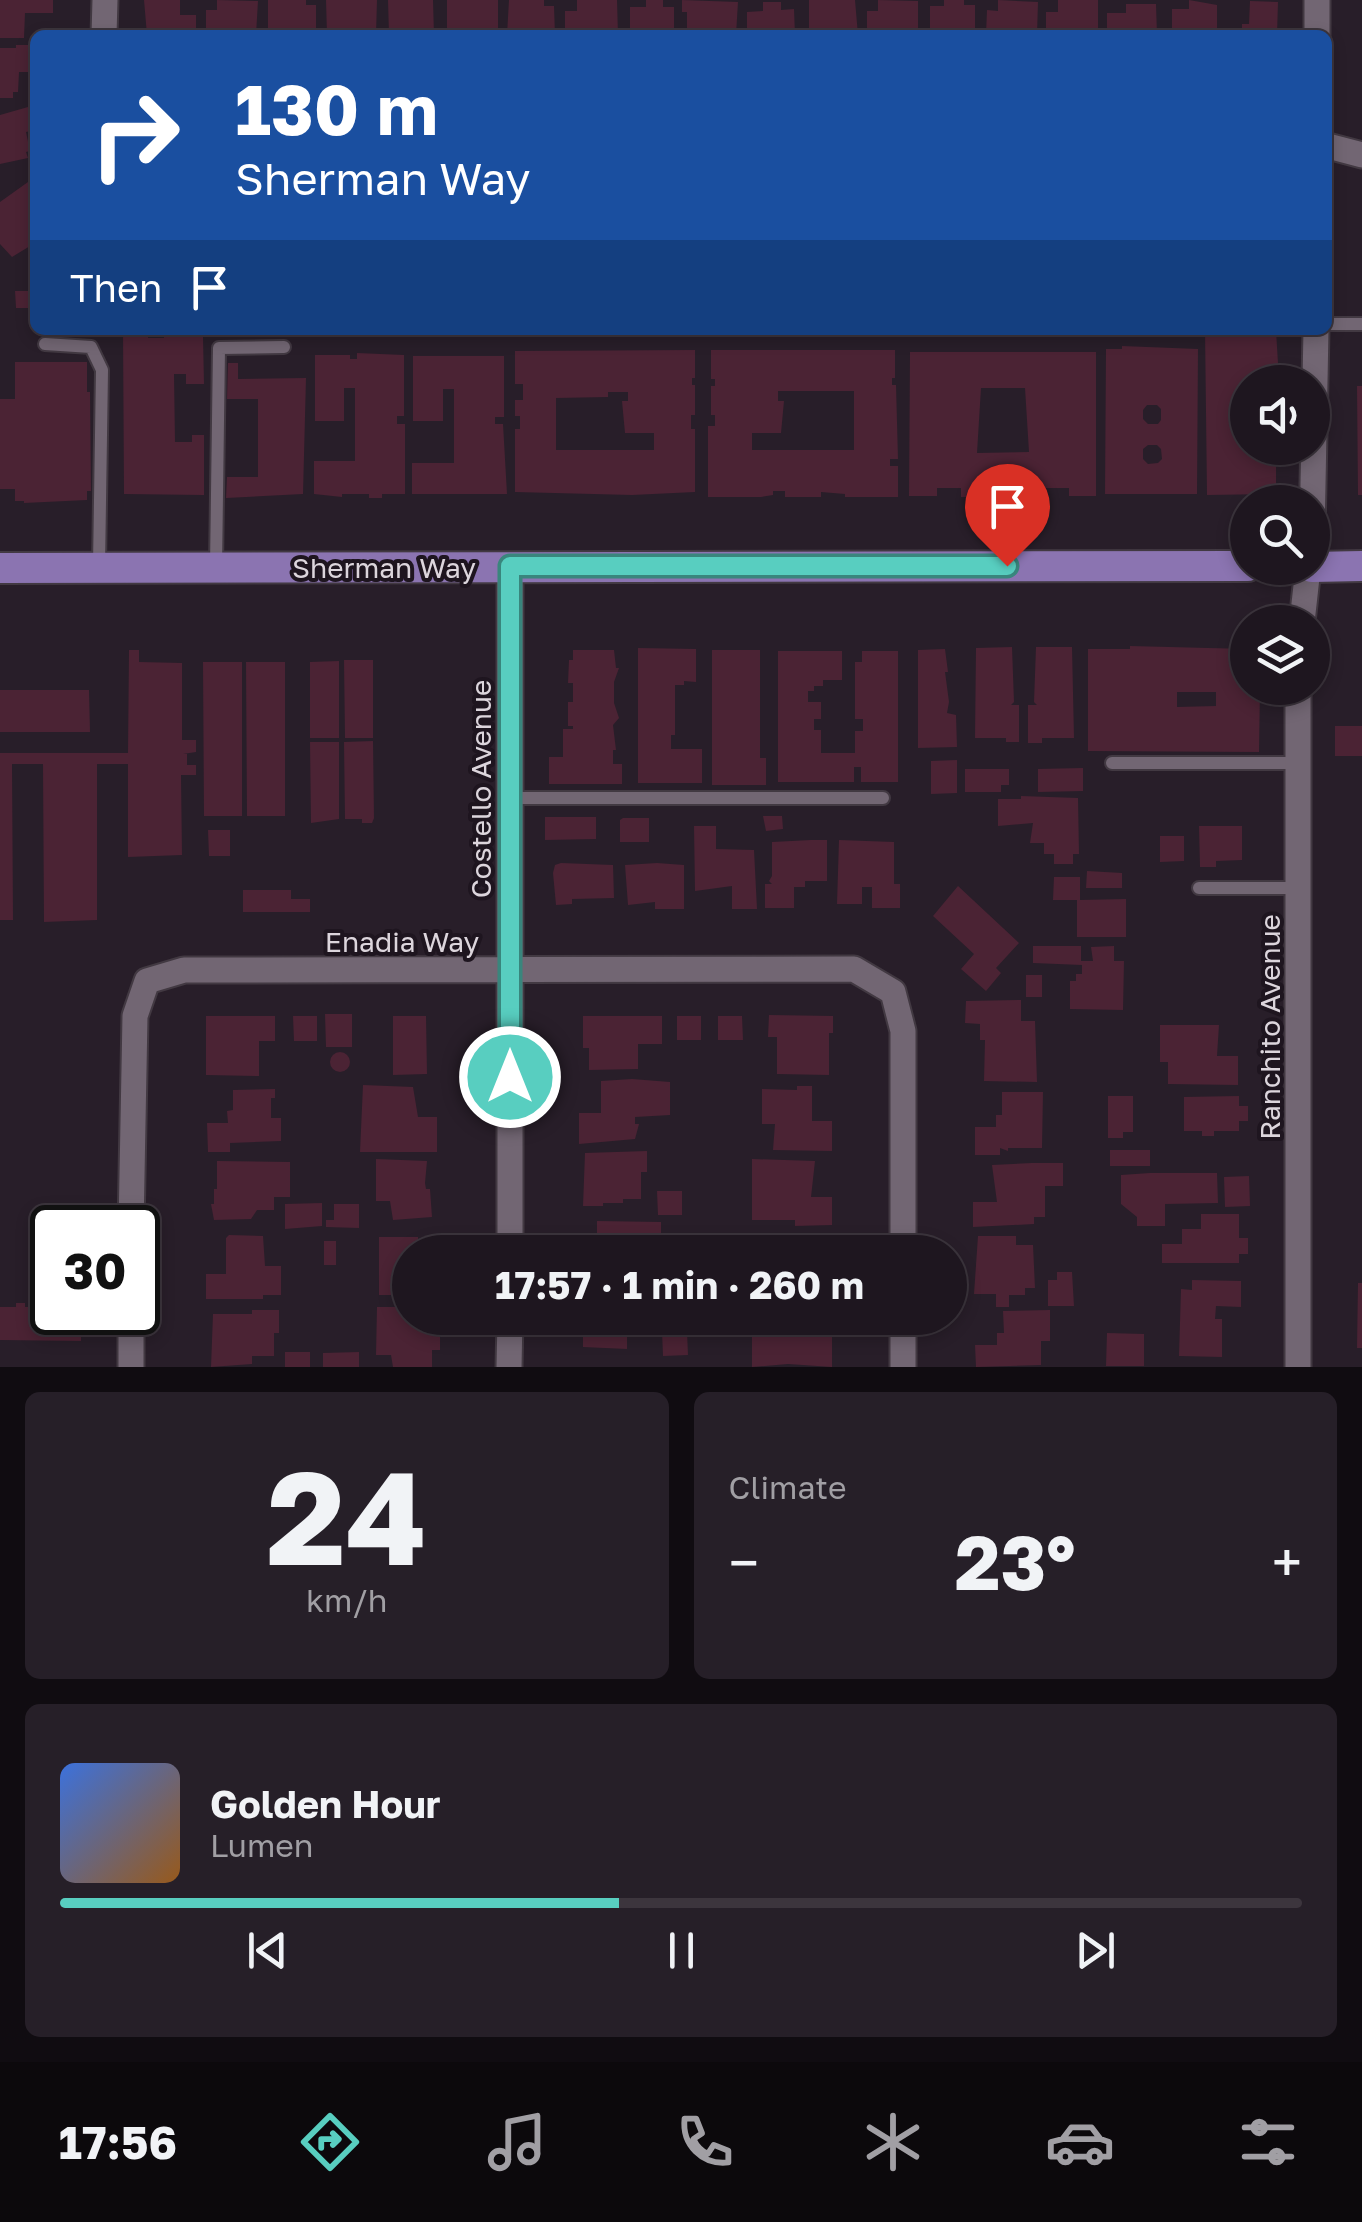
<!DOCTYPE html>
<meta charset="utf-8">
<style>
:root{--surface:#1e161f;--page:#261f28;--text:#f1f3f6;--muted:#a19fa4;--line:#3c353d;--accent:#58cec0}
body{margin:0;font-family:"Golos Text",sans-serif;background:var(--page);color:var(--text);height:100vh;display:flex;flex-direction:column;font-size:38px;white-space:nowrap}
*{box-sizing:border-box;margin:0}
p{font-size:32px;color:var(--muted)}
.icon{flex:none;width:55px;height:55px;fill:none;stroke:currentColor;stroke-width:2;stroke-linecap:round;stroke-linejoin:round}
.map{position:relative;height:1367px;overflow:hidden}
.panel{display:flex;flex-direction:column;gap:25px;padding:25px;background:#100c11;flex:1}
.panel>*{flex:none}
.banner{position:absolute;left:30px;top:30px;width:1302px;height:305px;border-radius:15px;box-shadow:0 5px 15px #0003,0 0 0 2px var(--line);background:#1a4fa0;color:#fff;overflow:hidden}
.tools{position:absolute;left:1230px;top:365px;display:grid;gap:20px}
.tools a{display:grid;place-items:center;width:100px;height:100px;border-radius:50%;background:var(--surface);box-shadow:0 5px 15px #0003,0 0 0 2px var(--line);font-size:50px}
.speed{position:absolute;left:30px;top:1205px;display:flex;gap:20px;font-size:50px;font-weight:700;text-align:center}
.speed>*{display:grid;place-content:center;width:130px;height:130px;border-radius:50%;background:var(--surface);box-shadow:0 5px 15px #0003,0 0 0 2px var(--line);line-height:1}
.speed .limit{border:5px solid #111;border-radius:15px;background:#fff;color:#111}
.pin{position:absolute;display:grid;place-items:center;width:85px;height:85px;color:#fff;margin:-102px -42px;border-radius:50% 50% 50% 0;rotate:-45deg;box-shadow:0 0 10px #0007}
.pin .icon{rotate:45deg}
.me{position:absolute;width:110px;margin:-55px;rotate:0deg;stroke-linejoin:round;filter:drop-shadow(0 0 8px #0008)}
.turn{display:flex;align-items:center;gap:35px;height:210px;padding:0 40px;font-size:45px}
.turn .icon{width:130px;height:130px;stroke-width:2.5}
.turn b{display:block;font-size:70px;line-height:85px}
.then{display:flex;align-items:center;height:95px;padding:0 40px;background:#0003;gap:20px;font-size:38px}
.big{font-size:75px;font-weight:700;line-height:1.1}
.panel .card{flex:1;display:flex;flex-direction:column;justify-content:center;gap:15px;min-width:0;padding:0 35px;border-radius:15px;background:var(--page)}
.panel .dial{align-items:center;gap:0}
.dial b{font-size:130px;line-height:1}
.song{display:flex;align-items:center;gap:30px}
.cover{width:120px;height:120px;border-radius:15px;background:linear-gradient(135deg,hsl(220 70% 55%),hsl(30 70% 35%))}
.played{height:10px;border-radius:5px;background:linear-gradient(90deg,var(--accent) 45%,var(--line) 45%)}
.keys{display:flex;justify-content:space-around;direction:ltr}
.heat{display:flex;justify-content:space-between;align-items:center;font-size:55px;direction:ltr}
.panel .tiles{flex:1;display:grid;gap:25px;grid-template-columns:1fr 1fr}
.card:last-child{grid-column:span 2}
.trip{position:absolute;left:392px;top:1235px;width:575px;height:100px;border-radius:50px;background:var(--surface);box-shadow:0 5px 15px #0003,0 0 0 2px var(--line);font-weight:700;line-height:100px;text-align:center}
.dock{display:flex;height:160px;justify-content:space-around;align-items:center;background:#0c090c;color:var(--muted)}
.dock .icon{width:70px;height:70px}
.dock .current{color:var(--accent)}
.dock b{font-size:45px;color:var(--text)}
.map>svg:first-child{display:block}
.building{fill:#4b2334;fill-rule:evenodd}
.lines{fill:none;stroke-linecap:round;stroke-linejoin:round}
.service-casing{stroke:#423942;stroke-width:16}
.minor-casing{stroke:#423942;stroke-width:29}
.primary-casing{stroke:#423942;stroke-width:34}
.service{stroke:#726673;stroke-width:12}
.minor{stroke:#726673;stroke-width:25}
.primary{stroke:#8b74b1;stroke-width:30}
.route-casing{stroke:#39867d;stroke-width:25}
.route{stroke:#58cec0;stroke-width:18}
.labels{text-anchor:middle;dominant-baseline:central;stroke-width:8;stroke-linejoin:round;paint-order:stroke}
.street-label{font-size:28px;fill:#dcd5dc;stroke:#1e151f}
</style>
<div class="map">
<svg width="1362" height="1367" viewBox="0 0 1362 1367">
<rect width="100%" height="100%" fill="#281e29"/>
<!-- building -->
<path class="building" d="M0,0H53V13H25L24,38H0Z
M144,0H180V15H196V35H147Z
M217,0L258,1L256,35H206V10H217Z
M268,0H306V5H316V35H268Z
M326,0H377L376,35H327Z
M388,0H433L434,35H389Z
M447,0H498V35H447Z
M509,0H544V6H554L555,35H507Z
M577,0H617L618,35H565V11H577Z
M646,0H663V7H674V35H630V7H646Z
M682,0L738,2L736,35H687V12H682Z
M809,0H855L858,35H809Z
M878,0L918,1V35H867V11H878Z
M944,0H964V5H975V35H930V6H944Z
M998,0L1038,2L1037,35H986L987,10L998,11Z
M1058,0H1098V35H1046V12H1058Z
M1189,0L1217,5V35H1172V9H1189Z
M1250,1L1278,2L1277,35H1242V24H1249Z
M763,2H781V10L794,9L795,35H747V12L763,11Z
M1126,4H1156L1157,35H1107V13H1126Z
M16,45H35V72H19L18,92H13V98H0V48H16Z
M35,105V130L26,132L30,151L26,152L28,158L0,164V115Z
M35,177V243L12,257L0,244V202Z
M15,291H35L33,308H16Z
M123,330L148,331V338H164V331H173V337H203L204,384H186V374H174L175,442H192V435H204V495L124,494Z
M1205,330H1276L1279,380L1248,382V448H1276V494L1207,495Z
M1122,346L1198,349L1197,494H1105L1106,349H1122ZM1147,405H1157L1161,409V420L1158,424H1148L1143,419V410ZM1148,445H1157L1161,449L1162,459L1158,463L1148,464L1143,459V449Z
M695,350V378H692V385H695V415H691V429H695V492L632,495L515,492V429H520V416H515V400H523V384H515V351ZM608,392H628V401H622L625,433H654V450H556V398L608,397Z
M711,350H895V378H892V385H896L898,459H890V466H898V497H845V494L821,492V497H785V491H773V495L761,497H708V426H715V415H711V386H715V379H711ZM778,391H854V450H752V433H781L784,401H778Z
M910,352H1096V496H1069V488H1044V496L990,492V497H961V488H937V496H909ZM981,388H1025L1029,452L977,453Z
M357,353L404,355V416H397V424H405V494H382V498H369V494H342V497L314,494V461H355V388H344V421H315V355H350V359H357Z
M413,356H504V417H495V424H503L507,494H412V463H454V389H443V421H413Z
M15,362H87V392H90L91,491H87V500L24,503V501H15V489H0V399H15Z
M228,363H238V379L306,378L303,494L226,498L227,477H258V399H227Z
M1357,386H1362V495H1358Z
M1130,646L1248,649V688H1260L1259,752L1088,751V649H1130ZM1177,692H1216V706L1177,707Z
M1012,647L1014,702L1011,705H1019V742H1006V738H975L976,648Z
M1036,647H1072L1074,738H1042V743H1028V705H1037L1034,702Z
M638,648L696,649V682L684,681V685H675V735H671V749H702V783H638Z
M945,649L948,672H945L949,702L947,713L956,715L957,747L918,748V650Z
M129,650H139V662L182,663V740H196V752L183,754H187V765H196V775H181L182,855L128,857V764H97V920L44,922L43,764H12L13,920H0V753H128Z
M573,650H614L616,668H619L614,682V703L619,718L613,725L616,750H613V764H622V784H549V757H563V729H573V726H568V702H573V683H568L569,660H573Z
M712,650H760V758H766V785H712Z
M778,651H842V680H823V686H814V691H808V702H821V719H814V730H821V753H855V731H863V719H855V662H862V651H898V782H861V767H854V782H778Z
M344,660H373V738H345Z
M339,661V738H310V662Z
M203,662H242V816H204Z
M246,662H285V816H247Z
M0,690H89L90,732H0Z
M1335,726H1362V756H1335Z
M373,741L374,818L372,823H362V819H345L344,742Z
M310,742H339V819L311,823Z
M957,760V793L931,794V761Z
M1083,768V791L1038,792V769Z
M965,769H1009V785H1001V792H965Z
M1021,796L1078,798L1079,854H1073V864H1054V854H1044V843H1030L1033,823L998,826V799H1021Z
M763,816H782L783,829L766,831Z
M545,817H596V839L545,840Z
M623,818H649V842H620V820Z
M694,826H716V849L754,850L757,909H732V886L695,891Z
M1199,826H1242V860L1216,861V867H1200Z
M208,830H230V856H209Z
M1160,836H1184V861L1160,862Z
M811,840H827V881H805V887H794V908H765V884H772L769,881L772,876V842Z
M839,840L894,842V884H900V908H872V887H862V904H837Z
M561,863L613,865L614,898L572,899V904L556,905L553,873L555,865Z
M657,863L684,865V909H655V902L628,905L625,865Z
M1087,871L1122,873V888H1086Z
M1054,877H1080V900L1126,899V937H1077V900H1053Z
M958,886L1019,943L996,968L1001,973L986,991L961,969L974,954L933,916Z
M243,890H291V899H310V912H243Z
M1033,946H1081V961H1093L1091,947L1114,946V961H1124L1123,1010L1070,1009V981H1076V974H1082V965L1033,963Z
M1026,975H1042V997H1026Z
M1021,1000V1021H1035L1037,1082L984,1081L985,1040H980V1024L965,1023L966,1001Z
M325,1014H352V1047H326Z
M769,1015L833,1016V1033H829V1075L777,1074V1037H768Z
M206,1016H275V1041H259V1076L206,1075Z
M293,1016H317V1041H294Z
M393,1016H426L427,1074L393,1075Z
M583,1016H662V1044H638V1069L589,1070V1048H583Z
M677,1016H701V1040H677Z
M718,1016H742L743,1040H718Z
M1160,1025H1219L1217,1056H1238V1085L1168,1084V1062H1160Z
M330 1062a10 10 0 1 1 20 0a10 10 0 1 1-20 0Z
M632,1079L670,1082V1115L635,1117V1124H639L635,1139L579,1144V1113H601V1081Z
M363,1085L413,1087L418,1117H437V1152H360Z
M797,1086H812V1121H832V1151L773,1150L775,1124H762V1089L797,1090Z
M275,1089V1098H271V1118H281V1141L230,1143V1152H208L207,1123H228L227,1111L233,1110V1090Z
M1002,1092H1043L1042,1148H1008V1151L1000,1148V1155H975V1127H996V1115H1002Z
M1108,1096H1133V1132H1123V1138H1108Z
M1239,1096V1106H1248V1121H1239V1131H1214V1136H1202V1131H1184V1097Z
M1110,1150H1150V1166H1110Z
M647,1151V1172H641V1199H623V1203H603V1206H583L585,1153Z
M376,1159L427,1161L425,1183L426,1189H430L432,1217L393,1220L390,1201H376Z
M752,1159L815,1161L811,1197H832V1225L795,1226V1220H752Z
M217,1161L290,1162V1197H274V1210H257L251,1219L214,1220L211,1204H214V1189H217Z
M1032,1163H1063V1186H1045V1217H1034V1224L973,1227V1202H997L992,1165Z
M1150,1173H1217L1218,1203L1165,1204V1226H1137V1217L1121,1204V1175Z
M1249,1176L1250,1206L1225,1207L1224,1177Z
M657,1191H682V1215H658Z
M322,1203V1226L285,1229V1204Z
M334,1204H359V1228L326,1227V1220H334Z
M1201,1214H1239V1238H1248V1254H1239V1263H1162V1244H1182V1229H1201Z
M597,1221L661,1222V1250L603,1252V1238H597Z
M797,1233H810V1252H753V1238L797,1237Z
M229,1235L263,1236L265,1266H281V1295H263V1299H206V1274H226V1238Z
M978,1236H1016V1245H1033L1035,1288H1025V1295H1009V1307H996V1294H974Z
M379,1237H418V1252H410V1295H379Z
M324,1241H336V1265H324Z
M1057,1272H1072L1074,1306H1048V1280H1057Z
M1192,1280L1241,1281V1307L1216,1306L1215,1319H1222V1357L1179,1356L1181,1289L1192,1290Z
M1358,1283H1362V1348H1357Z
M16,1303H25V1307H52V1312H81V1341L0,1340V1307H16Z
M377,1307H410V1318H440V1350H432V1367H393L391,1355H376Z
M252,1310H279V1333H274V1356H252V1364L211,1367L213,1314H252Z
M1050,1310V1341H1041V1365L976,1367L975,1345H997V1333H1004L1003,1311Z
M583,1318H658V1326H622V1331H627V1349L583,1347Z
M752,1318H803L805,1331H809V1324H832V1367L788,1364L752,1367Z
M662,1331H687L688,1355L663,1356Z
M1107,1333L1144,1334V1366H1106Z
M285,1352H310V1367H285Z
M359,1352V1367H323V1353Z"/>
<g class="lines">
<defs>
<path id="service" d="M1328,324H1362
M45,344L91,347L102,370L99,566
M216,567L219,348L284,347
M1112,763H1298
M510,798H883
M1199,888H1299"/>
<path id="minor" d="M104,35L105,0
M1317,35V0
M1328,146L1362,155
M1312,535L1316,330
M1302,622L1308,568
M131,1228L135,1016L147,981L184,970L854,969L893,992L903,1031V1252
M510,1252V566
M131,1312V1367
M903,1318V1367
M509,1367L510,1318
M1298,1367V688"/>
<path id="primary" d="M1312,567L1362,566
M0,568L1248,566"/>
</defs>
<!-- service casing -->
<use href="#service" class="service-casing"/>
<!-- minor casing -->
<use href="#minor" class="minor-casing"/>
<!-- primary casing -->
<use href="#primary" class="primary-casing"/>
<!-- service -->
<use href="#service" class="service"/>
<!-- minor -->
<use href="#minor" class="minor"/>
<!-- primary -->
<use href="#primary" class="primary"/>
</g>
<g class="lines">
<defs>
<path id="route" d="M510,1077V566H1007"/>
</defs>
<!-- route casing -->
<use href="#route" class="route-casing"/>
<!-- route -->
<use href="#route" class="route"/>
</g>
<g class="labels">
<!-- street labels -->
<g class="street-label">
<text x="384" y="567">Sherman Way</text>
<text transform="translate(480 789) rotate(-90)">Costello Avenue</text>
<text x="402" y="941">Enadia Way</text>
<text transform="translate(1269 1027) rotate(-90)">Ranchito Avenue</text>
</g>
</g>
</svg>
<div class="tools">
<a><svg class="icon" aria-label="sound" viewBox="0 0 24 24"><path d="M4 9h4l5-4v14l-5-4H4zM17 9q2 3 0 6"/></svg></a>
<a><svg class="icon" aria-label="search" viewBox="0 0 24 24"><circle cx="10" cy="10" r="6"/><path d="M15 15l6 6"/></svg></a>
<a><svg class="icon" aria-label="layers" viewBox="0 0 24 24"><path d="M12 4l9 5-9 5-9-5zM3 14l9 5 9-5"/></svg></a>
</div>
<div class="speed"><div class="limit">30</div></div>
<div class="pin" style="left:1007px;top:566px;background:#d93025"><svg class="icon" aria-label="arrive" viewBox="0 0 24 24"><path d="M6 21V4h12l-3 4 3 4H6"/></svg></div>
<svg class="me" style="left:510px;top:1077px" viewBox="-20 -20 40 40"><circle r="17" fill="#58cec0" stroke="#fff" stroke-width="3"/><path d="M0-11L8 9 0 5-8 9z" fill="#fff"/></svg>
<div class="trip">17:57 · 1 min · 260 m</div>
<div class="banner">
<div class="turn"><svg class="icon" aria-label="right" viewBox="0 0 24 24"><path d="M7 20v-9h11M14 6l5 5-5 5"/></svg><div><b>130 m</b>Sherman Way</div></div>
<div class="then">Then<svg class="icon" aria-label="arrive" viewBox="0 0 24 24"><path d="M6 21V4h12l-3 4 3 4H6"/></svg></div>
</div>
</div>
<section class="panel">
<div class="tiles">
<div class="card dial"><b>24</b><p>km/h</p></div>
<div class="card"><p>Climate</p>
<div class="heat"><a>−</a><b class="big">23°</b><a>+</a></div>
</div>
<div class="card">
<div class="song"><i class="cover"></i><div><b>Golden Hour</b><p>Lumen</p></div></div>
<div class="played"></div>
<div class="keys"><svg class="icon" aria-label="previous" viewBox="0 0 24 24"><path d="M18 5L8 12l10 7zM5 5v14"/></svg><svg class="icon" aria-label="pause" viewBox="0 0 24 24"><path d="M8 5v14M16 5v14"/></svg><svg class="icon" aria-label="next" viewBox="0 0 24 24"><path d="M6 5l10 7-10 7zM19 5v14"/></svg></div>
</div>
</div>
</section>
<nav class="dock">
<b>17:56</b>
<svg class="icon current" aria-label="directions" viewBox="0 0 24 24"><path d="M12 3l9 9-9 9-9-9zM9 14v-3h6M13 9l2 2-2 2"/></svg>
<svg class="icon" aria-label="music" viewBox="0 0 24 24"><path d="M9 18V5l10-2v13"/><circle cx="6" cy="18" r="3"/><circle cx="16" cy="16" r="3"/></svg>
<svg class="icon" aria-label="phone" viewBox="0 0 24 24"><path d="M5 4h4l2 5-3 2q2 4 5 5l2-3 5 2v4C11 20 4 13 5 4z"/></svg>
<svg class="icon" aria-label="climate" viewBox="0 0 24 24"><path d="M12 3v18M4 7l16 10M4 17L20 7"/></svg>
<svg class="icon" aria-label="car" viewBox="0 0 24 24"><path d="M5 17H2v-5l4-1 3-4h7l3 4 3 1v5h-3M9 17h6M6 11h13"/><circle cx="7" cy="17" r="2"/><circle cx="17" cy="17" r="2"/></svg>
<svg class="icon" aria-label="filters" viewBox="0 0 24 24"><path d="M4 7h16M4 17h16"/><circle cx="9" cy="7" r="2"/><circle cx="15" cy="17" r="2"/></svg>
</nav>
